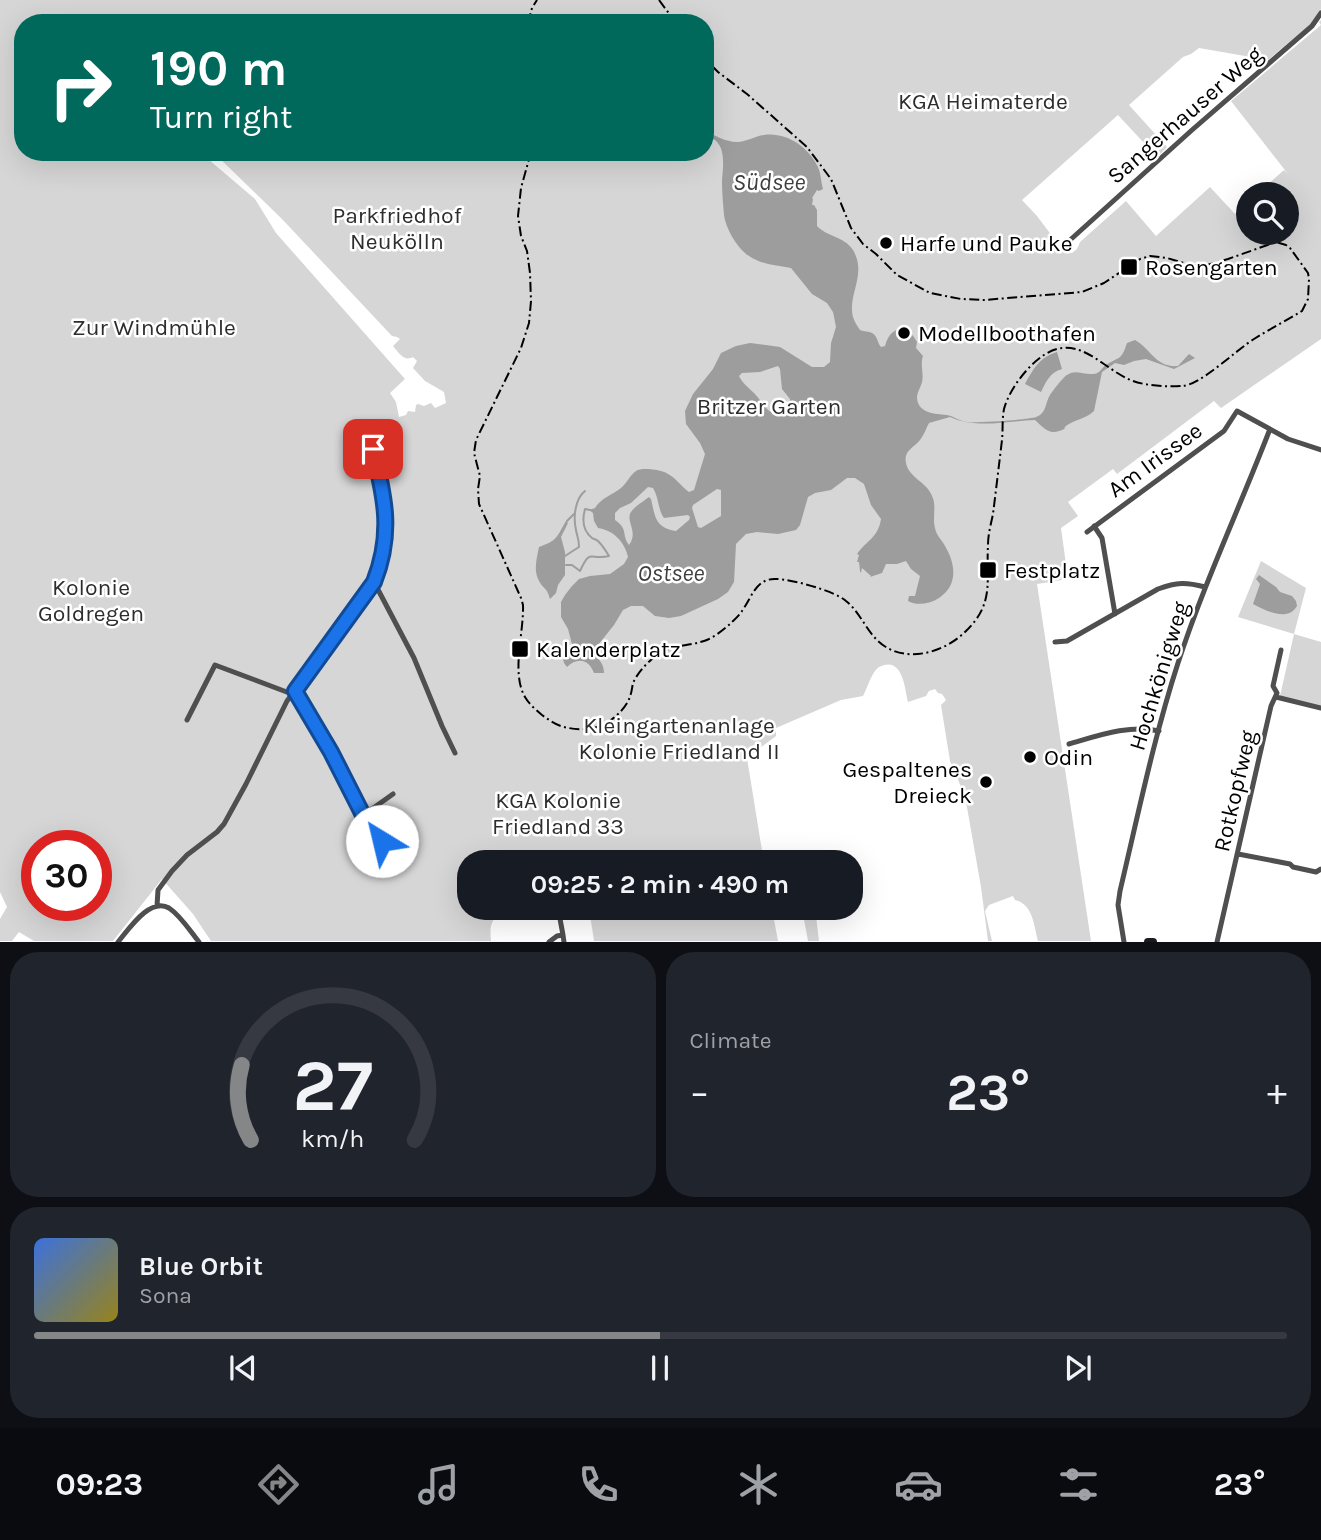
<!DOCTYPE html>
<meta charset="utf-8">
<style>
:root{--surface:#171b24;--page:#20242c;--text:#f1f3f6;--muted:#9ea1a6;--line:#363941;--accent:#858687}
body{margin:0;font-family:Karla,sans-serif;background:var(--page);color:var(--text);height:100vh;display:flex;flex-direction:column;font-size:26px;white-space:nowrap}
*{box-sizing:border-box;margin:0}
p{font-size:23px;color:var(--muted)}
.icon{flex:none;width:38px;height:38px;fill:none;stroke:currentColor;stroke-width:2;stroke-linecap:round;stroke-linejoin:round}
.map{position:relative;height:942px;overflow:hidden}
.side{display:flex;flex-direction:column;gap:10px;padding:10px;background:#0d0f14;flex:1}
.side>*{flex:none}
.banner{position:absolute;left:14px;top:14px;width:700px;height:147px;border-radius:28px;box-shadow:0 7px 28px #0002;background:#00695c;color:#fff;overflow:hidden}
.tools{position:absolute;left:1236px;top:182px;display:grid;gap:14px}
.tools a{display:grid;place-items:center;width:63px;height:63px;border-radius:50%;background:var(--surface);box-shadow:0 7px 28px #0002;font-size:35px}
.speed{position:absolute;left:21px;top:830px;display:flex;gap:14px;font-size:35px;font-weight:700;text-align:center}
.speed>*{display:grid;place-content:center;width:91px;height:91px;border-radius:50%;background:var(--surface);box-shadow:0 7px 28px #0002;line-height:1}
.speed .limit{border:10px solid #d22;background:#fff;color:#111}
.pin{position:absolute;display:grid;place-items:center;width:60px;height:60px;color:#fff;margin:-30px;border-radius:14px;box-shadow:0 4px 10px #0006}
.me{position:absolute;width:77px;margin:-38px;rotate:324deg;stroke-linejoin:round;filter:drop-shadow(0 0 5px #0008)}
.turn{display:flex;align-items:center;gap:24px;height:147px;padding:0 21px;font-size:32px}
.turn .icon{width:91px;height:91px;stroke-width:2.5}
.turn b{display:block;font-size:49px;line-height:60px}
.big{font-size:52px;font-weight:700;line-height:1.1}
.side .card{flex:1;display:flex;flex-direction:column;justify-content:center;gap:10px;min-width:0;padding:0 24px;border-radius:28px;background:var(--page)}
.side .dial{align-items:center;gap:0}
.dial svg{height:182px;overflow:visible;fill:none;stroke:var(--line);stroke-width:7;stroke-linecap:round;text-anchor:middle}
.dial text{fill:var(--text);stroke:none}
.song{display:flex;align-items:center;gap:21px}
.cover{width:84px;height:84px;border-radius:10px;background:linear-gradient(135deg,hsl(220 70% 55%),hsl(50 70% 35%))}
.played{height:7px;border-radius:4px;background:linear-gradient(90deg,var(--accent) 50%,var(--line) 50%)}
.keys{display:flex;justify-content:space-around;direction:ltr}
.heat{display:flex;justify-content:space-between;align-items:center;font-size:38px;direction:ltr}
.side .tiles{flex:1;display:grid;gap:10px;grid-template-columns:1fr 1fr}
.card:last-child{grid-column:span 2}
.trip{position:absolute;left:457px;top:850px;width:406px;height:70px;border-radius:28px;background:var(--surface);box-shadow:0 7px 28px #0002;font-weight:700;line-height:70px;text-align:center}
.tab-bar{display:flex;height:112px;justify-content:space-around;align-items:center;background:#090b0e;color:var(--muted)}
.tab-bar .icon{width:49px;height:49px}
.tab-bar .active{color:var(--accent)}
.tab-bar b{font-size:32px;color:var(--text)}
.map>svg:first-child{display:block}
.green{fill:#d6d6d6;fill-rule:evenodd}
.water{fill:#9d9d9d;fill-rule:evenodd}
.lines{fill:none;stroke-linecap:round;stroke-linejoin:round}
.stream{stroke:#9d9d9d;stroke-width:2}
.minor{stroke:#4f4f4f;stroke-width:5}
.secondary{stroke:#1c1c1c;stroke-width:8}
.rail{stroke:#000;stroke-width:2;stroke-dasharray:10 3.5 2 3.5;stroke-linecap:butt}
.route-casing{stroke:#114b97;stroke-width:18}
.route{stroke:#1a73e8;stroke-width:12}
.poi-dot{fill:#000;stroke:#fff;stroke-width:2.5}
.labels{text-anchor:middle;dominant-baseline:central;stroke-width:5;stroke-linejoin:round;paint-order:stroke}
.park-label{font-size:23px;fill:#2d2d2d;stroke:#fff}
.street-label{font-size:23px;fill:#000;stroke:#fff}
.poi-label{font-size:23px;fill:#000;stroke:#fff;text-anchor:start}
.water-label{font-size:24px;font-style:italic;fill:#3e3e3e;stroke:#fff}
</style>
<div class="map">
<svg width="1321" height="942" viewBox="0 0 1321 942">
<rect width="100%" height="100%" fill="#fff"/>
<!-- green -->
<path class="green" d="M0,0H1321V9L1312,23L1268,60L1199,48L1191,54L1183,57L1129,105L1167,147L1157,157L1118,115L1022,200L1037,216L1064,252L1072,253L1077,249L1080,242L1126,201L1156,236L1210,187L1235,214L1248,203V233H1286V194H1257L1284,170L1288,174L1231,101L1321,25L1319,22L1321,20V339L1221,408L1214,401L1117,474L1113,469L1068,502L1078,516L1061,528L1068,579L1037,584L1091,941H1038C1034,926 1033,904 1015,900L1013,896L989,905L985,911L992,941H988L981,887L965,796L950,761L941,705L946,700L942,694L938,693L935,689L929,691L926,696L908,702C905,689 903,660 884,665C879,667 878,667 875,671C870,678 867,688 863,696L841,700L776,728V736L747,758L764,863H469V908H507C492,918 489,923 491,941H211L193,914L162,879L113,941H34L19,932L12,941H0V919L7,907L0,892ZM23,23H705V152H213L282,219L392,336L397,337L400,339L393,346C399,353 404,362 413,357L417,361L413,368L425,381L444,392L446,403L435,408L431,403L424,406L418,404L416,405L415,412L408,411L406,415L399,417L396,402L390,393L405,379L276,233L255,199L208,159L196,152H23ZM37,845H96V905H37Z
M1261,561L1306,588L1294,634L1321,642V706L1280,696L1294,634L1238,617Z
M589,908H815L819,941H808L802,909L773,914L778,941H594Z"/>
<!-- water -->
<path class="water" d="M705,132C716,135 725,142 737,142C746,142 755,136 764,135C787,132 808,147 818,167C821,174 821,182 823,189L819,191L817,190L812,198L813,199L812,205H814L817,210V226C827,237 844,236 853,250C866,272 851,290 852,310C852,318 856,324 860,330C864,332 869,331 872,333C878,336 877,343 881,347L885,346C890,326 907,323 917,342L916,348L923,356C920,364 924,374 922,382C920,390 915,394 918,403C924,416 940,413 951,416C956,418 961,421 967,422C976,423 1027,420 1036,417C1047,413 1045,403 1050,395C1052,392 1064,376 1067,375C1076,369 1083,375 1093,374C1100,374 1101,368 1106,365C1120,356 1121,361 1127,343L1135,340C1151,349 1156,368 1178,366L1189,354L1195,358L1174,369L1146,359L1134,361L1124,365L1115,363L1102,372L1094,411C1087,418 1078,419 1069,424C1060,429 1070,427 1059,431C1048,435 1042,426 1035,420C1006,421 977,429 950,417L929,423C926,428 925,433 922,437C917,447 903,449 906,463C909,478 927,482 932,496C937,506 932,517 935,528C936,535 942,540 945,546C956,564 958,586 939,598C930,604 917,606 908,601L909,596H915L920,576L911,569L906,561L897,564H886L882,573L870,577L871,576L862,568L861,573L860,571L859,562H857L859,555L857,554C867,540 878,538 881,519L871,505L864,484L855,478H847L831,490L815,493L808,497L800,525L796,530L778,534L757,532L746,534L736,544L734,582L728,592L718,599L681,616L669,618L655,616L643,606H631L623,610L614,625L594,650C595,659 604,660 604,673H594C589,659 577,657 567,667L564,663L563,658L573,648L568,629L561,617V602L565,595L572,586L579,579L590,576L610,574L624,564L628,557C625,542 613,530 598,528L594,521L593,513L589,510L595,508C601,498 612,495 621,488C627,483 630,475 636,471C642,467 663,470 668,474C676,478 682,487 689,492L694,490L705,454L700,443L686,424L685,411L693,394L713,369L721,353L736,346L750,343L780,347L812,367H824L830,362L831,343L836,327L833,312L827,303L812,294L791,268C777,265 762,265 749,256C737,248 726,229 724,215C723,204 722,192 722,181C723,165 728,140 705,136ZM778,366L780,369L782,389L790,399V406C769,422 767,407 754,393C748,387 743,384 739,376L742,373L760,372ZM648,487L653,488C659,498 658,510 664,518L688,515L690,517L689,520L676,531C655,528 655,516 651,499L649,497C644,501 634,507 631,512C625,521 639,532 629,545C621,534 629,530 615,520V513L620,508L631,503ZM717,489L721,490V516L701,528L698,527L692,508L693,505Z
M1057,352L1062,369C1050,372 1046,382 1041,392L1025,384C1033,369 1040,357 1057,352Z
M566,521L568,523L561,537L565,552V575L558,585L556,593L550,599C547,587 544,590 539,581C533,571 537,557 539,547C558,540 556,538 566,521Z
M1259,575L1276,587L1280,592L1292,596L1296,601L1297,606C1288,622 1266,611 1253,604L1260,584L1256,579Z"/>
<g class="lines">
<!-- stream -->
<path class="stream" d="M567,521L575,513
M565,556L579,547C579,539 577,536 576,530C573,517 575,499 585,491
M566,565H572L580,571C591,547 590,561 609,556C606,551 601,544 598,541C596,539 593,539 592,538C583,531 582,520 585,509L590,510"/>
<!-- minor -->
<path class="minor" d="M1069,241L1192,130L1312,26L1321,13
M1094,526L1102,538L1115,614
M1087,532L1224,431L1237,411L1288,439L1321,450
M374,582L414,658L442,726L455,753
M1055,642L1067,641L1158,589C1177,582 1186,582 1205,587
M295,691L331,752L362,812L385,845
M1276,697L1321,708
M187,720L215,665L292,694
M1069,744C1097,736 1130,724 1159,731
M362,812L372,809L393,794
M1238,854L1290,864L1293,867L1316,872L1321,869
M157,906L158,890L172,871L187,855L217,832L224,824L246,784L287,701L374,582L384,549L386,531L385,513L373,449
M558,908L563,935
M118,942C129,929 150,897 169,908C181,916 190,931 199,942
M549,942L557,936L563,935L564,942
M1124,942L1118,905L1120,891C1138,815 1154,737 1178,663C1204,583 1240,507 1270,429
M1217,942L1271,706L1277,693L1273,686L1281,650"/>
<!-- secondary -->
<path class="secondary" d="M1148,942H1153"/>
<!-- rail -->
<path class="rail" d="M659,0L676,23
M528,23L532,8L537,0
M531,152L521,188L518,216L521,236L527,251L530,273L531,301L529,323L521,348L476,440L474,453L480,476L478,489L479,504L521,598L523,605C524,633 511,673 525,697C529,704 536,710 542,715C549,720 556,725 564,727C580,731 598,730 611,720C619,714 628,705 630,696C632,692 632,687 633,683C637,674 644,666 652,659C672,643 682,648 704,641C713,638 722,631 730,624C734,620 739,616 742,611C752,597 756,578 776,579C791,579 835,591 846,601C859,611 865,628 877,640C902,665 943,654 966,631C995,603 986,580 988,545C988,534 991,524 993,514C996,490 999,465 1002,440C1003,430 1002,419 1004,409C1009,390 1027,366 1044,355C1079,332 1103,370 1133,381C1147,386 1168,387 1182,386C1201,385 1236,350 1254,339C1270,329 1287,320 1302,311L1308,299L1309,279L1308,273L1290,248L1286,245L1276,242L1228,259L1207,265H1191L1167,258L1150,256L1140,259L1104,283L1082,292L984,300L961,299L930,293L897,275L876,254L863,244L851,228L831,179L807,147L747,94L718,72L705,59"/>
</g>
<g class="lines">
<defs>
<path id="route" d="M373,449C385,498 393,534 374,582L295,691L331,752L362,813L382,841"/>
</defs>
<!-- route casing -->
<use href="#route" class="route-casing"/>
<!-- route -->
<use href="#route" class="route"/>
</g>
<!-- markers -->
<g class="poi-dot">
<circle cx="886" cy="243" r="7"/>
<rect x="1120" y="258" width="18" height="18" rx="3.5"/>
<circle cx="904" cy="333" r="7"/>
<rect x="979" y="561" width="18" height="18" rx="3.5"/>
<rect x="511" y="640" width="18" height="18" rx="3.5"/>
<circle cx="1030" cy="757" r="7"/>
<circle cx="986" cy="782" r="7"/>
</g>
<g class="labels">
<!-- park labels -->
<g class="park-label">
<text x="983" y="101">KGA Heimaterde</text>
<text x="397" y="215">Parkfriedhof<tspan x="397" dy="26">Neukölln</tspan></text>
<text x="154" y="327">Zur Windmühle</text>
<text x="769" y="406">Britzer Garten</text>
<text x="91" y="587">Kolonie<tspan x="91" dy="26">Goldregen</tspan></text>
<text x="679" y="725">Kleingartenanlage<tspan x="679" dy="26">Kolonie Friedland II</tspan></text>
<text x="558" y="800">KGA Kolonie<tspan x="558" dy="26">Friedland 33</tspan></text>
</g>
<!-- street labels -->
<g class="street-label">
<text transform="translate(1185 115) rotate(-41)">Sangerhauser Weg</text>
<text transform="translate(1155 460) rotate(-36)">Am Irissee</text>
<text transform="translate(1159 676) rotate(-73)">Hochkönigweg</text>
<text transform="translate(1235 791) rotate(-77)">Rotkopfweg</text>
</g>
<!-- poi labels -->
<g class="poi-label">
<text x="900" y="243">Harfe und Pauke</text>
<text x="1145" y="267">Rosengarten</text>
<text x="918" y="333">Modellboothafen</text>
<text x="1004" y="570">Festplatz</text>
<text x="536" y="649">Kalenderplatz</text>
<text x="1044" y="757">Odin</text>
<text x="972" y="769" text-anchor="end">Gespaltenes<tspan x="972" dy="26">Dreieck</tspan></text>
</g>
<!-- water labels -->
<g class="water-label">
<text x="769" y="182">Südsee</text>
<text x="671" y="573">Ostsee</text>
</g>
</g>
</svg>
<div class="tools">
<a><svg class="icon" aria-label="search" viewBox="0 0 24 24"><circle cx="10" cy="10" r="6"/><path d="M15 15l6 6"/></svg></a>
</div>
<div class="speed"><div class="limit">30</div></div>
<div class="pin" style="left:373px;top:449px;background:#d93025"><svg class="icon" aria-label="arrive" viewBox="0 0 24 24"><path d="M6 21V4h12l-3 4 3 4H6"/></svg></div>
<svg class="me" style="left:382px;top:841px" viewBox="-20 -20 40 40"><circle r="19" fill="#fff"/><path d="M0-13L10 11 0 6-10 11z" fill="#1a73e8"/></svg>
<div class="trip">09:25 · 2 min · 490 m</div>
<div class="banner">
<div class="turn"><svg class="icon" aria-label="right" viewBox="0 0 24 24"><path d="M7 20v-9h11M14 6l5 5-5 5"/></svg><div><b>190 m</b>Turn right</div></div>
</div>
</div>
<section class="side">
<div class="tiles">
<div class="card dial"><svg viewBox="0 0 100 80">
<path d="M14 69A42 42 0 1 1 86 69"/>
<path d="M14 69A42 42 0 0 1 10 36" stroke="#858687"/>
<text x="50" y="56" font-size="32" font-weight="700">27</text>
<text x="50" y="72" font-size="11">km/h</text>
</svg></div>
<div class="card"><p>Climate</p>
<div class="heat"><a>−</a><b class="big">23°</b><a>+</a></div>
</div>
<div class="card">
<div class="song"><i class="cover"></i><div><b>Blue Orbit</b><p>Sona</p></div></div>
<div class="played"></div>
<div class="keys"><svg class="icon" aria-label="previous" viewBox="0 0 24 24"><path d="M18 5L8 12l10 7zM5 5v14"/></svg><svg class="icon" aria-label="pause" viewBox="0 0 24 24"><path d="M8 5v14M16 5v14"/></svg><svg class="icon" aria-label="next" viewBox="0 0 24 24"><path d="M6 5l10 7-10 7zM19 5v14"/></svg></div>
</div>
</div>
</section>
<nav class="tab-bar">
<b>09:23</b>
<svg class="icon active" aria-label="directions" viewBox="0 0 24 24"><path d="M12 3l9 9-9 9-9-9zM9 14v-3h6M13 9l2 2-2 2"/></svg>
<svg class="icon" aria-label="music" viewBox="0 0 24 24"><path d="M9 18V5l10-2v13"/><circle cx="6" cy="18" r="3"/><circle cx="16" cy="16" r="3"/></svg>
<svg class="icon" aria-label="phone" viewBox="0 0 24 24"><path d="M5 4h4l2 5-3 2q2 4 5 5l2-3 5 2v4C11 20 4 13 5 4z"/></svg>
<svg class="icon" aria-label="climate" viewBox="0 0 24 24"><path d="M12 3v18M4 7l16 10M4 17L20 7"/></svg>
<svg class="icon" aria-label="car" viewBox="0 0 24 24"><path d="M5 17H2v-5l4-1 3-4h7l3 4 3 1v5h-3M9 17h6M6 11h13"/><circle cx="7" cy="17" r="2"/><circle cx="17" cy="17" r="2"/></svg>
<svg class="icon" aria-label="filters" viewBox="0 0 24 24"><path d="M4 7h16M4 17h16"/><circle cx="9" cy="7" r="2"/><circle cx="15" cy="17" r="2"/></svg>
<b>23°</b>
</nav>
